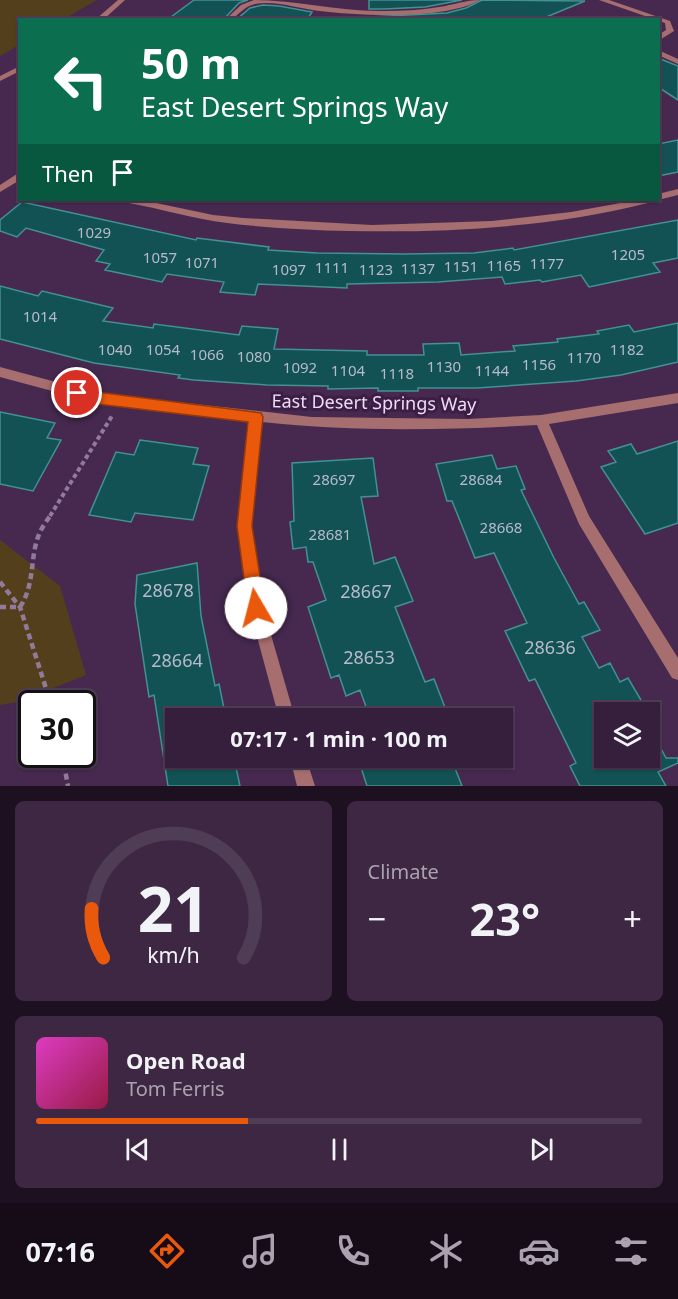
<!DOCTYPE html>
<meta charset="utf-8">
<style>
:root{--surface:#351f3c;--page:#3d2743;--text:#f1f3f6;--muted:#aaa2af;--line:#4f3d56;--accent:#ea580c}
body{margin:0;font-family:"Noto Sans",sans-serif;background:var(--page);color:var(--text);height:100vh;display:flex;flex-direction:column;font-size:22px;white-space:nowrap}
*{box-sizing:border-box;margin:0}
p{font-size:20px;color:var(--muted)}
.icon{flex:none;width:33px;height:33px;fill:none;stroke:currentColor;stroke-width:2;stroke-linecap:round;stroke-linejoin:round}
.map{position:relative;height:786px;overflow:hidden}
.details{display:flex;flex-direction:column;gap:15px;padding:15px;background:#1d1121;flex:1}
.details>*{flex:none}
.banner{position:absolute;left:18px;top:18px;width:642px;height:183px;border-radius:0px;box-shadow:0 2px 4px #0004,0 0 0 2px var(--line);background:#0b6e4f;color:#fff;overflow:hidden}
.fabs{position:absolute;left:594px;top:702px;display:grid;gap:12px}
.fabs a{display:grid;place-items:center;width:66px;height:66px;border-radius:0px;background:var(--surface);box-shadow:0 2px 4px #0004,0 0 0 2px var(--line);font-size:30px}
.speed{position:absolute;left:18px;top:690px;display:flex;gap:12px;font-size:30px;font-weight:700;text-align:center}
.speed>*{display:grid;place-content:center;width:78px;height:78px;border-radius:50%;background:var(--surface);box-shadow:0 2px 4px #0004,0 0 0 2px var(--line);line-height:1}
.speed .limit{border:3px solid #111;border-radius:9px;background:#fff;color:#111}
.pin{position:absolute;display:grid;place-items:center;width:51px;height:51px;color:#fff;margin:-26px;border:3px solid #fff;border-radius:50%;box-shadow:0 2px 6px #0007}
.me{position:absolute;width:66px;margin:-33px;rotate:352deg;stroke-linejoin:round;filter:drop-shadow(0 0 4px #0008)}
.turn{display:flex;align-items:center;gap:21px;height:126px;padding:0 24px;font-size:27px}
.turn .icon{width:78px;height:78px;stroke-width:2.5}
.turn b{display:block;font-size:42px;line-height:51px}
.then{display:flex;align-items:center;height:57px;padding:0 24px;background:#0003;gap:12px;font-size:22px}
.big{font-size:45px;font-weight:700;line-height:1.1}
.details .tile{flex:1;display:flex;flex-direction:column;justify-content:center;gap:9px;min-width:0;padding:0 21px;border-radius:9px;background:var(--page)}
.details .dial{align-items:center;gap:0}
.dial svg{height:156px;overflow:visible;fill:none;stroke:var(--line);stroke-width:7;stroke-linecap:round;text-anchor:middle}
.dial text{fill:var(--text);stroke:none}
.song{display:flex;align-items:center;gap:18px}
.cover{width:72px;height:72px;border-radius:9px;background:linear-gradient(135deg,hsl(310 70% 55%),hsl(340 70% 35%))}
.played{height:6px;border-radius:3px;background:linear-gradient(90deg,var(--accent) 35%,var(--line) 35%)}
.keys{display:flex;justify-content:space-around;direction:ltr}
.heat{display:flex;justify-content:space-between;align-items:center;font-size:33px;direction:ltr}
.details .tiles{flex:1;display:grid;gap:15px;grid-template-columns:1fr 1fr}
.tile:last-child{grid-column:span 2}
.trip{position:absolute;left:165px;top:708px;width:348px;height:60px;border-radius:0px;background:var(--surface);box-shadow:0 2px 4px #0004,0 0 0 2px var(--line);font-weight:700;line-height:60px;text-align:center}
.menu{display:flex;height:96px;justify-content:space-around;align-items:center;background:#150c18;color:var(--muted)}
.menu .icon{width:42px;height:42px}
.menu .selected{color:var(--accent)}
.menu b{font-size:27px;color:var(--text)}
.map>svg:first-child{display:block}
.green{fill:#543f1c}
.building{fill:#125254;stroke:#429193;stroke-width:1.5}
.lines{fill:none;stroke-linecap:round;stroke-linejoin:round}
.path-far1{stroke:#927a9a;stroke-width:4;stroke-dasharray:4.5 3;stroke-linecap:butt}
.path{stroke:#927a9a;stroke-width:4.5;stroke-dasharray:6 4;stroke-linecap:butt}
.minor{fill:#a76e6f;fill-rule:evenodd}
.tertiary{fill:#a76e6f;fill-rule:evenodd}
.route{fill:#ea580c;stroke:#983908;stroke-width:1.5}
.labels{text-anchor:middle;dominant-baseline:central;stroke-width:6;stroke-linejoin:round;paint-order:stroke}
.number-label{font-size:15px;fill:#b7bacc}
.street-label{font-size:18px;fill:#eedcf4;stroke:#3c1e45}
.near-number-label{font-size:18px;fill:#b7bacc}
</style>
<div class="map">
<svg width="678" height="786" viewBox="0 0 678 786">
<rect width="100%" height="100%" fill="#472950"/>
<!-- green -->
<path class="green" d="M0,0H97L64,19L20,20L19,45L0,56Z
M0,540L60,586L86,675L18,702L0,705Z"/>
<!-- building -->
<path class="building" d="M194,0H248L239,3L223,20H167Z
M369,0H462L425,7L384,9H369Z
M482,0L585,1L539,20H370V17L447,13L466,8Z
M263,5L279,6L312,12L307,20H236L250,8Z
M658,58L678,66V100L658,87Z
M678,140V172L658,176V144Z
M22,202L196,240L197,238L269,247L268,250L317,253L404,254L474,253L513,248L514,250L678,220V258L653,263L660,272L589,287L581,275L542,282L540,280L505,284L502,277L438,282L347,284V288L258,284L255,295L220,292L224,282L167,274L162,282L105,270L110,264L96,261L104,250L26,228L17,237L0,231V220Z
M0,286L38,296L42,291L113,308L103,321L153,328L154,324L239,335L242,326L278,329L274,349L367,351V355H424L423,344L459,343L461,355L515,351L513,346L558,342L557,339L599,334L597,331L629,325L634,332L678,323V362L621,375L576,381L477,388H418V391H378V388L328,389V386L267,385L194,380L178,378L180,375L94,363L0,339Z
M0,412L55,423L47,438L61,440L33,491L0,484Z
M140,440L198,448L193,464L209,466L193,520L135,513L131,522L89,515L116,452L134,455Z
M678,441V523L645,534L601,467L616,462L608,451L631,444L637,454Z
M492,455L497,469L516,466L525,489L521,490L554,558L579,604L584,602L600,630L582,637L599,668L610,663L620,682L628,678L648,712H604V758H650V728L666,758H678V763L658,772L666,786H580L570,766L576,763L535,679L529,681L505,631L527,623L494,553L475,558L452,501H447L436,464Z
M373,458L378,496L361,497L374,564L395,557L413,601L395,607L425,682L434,679L449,718H370L360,690L346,696L339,675L331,678L308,607L326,600L313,562H308L306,547L293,549L290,522L294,521L292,463Z
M197,563L201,616L215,686L219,684L226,718H176V758H234L240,786H168L154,695L149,697L135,604L137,575Z
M358,758H451L462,786H367Z"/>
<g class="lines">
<!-- path-far1 -->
<path class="path-far1" d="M50,516L112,416"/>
<!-- path -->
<path class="path" d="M0,582L20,607L51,704
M0,607H20C36,583 29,556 40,532C43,526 47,520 51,515
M62,754L68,786"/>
<!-- minor -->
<path class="minor" d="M254,0C297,0 340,12 384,11C402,11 421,10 439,7C453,5 466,0 480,0C446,20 360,16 320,11C300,9 275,0 255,4C246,6 239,13 232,20H225L241,5Z
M599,0H609L670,21L674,31L658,41V35L666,30L665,23Z
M658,50L678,59V64L658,55Z
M20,172V180L0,192V185Z
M678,189V195L658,200H656H658V194Z
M124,200H142L213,215L243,218L372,225L492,221L571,212L637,200H654L652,202C554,227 451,233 350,231C309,230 268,228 227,223C194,219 162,209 129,203Z
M0,367L97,393L312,417L468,419L541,415L678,393V403L549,424L589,516L678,658V680L672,678L579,524L537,425C446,430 353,432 262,422L252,527L263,607L295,718H279L249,607L238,527L250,420L97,403L0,377Z
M290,758H306L315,786H297Z"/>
<!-- tertiary -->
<path class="tertiary" d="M118,0H125L103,20H95Z
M20,66V71L0,81V76Z"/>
</g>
<!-- route -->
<path class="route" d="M77,387L97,392L261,413L263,417L252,526L265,608L262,613L256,616L250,613L248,608L237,526L248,422L97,404L73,397V389Z"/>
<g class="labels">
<!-- number labels -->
<g class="number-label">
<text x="94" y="232">1029</text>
<text x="628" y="254">1205</text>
<text x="160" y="257">1057</text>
<text x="202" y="262">1071</text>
<text x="547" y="263">1177</text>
<text x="504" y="265">1165</text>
<text x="461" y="266">1151</text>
<text x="332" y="267">1111</text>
<text x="418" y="268">1137</text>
<text x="289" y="269">1097</text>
<text x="376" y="269">1123</text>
<text x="40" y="316">1014</text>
<text x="115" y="349">1040</text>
<text x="163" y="349">1054</text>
<text x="627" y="349">1182</text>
<text x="207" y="354">1066</text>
<text x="254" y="356">1080</text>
<text x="584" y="357">1170</text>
<text x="539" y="364">1156</text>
<text x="444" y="366">1130</text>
<text x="300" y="367">1092</text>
<text x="348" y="370">1104</text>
<text x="492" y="370">1144</text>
<text x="397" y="373">1118</text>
<text x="334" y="479">28697</text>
<text x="481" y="479">28684</text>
<text x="501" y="527">28668</text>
<text x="330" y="534">28681</text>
</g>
<!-- street labels -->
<g class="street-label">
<text transform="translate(374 402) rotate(1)">East Desert Springs Way</text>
</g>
<!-- near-number labels -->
<g class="near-number-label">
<text x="168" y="590">28678</text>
<text x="366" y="591">28667</text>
<text x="550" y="647">28636</text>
<text x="369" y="657">28653</text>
<text x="177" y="660">28664</text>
</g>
</g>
</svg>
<div class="fabs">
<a><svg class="icon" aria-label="layers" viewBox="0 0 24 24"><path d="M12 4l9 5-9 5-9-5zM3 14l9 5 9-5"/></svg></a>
</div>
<div class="speed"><div class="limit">30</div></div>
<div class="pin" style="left:77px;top:393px;background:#d93025"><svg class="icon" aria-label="arrive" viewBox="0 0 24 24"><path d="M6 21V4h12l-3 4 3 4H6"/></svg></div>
<svg class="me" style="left:256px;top:608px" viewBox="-20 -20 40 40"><circle r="19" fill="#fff"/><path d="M0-13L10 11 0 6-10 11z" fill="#ea580c"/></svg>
<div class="trip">07:17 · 1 min · 100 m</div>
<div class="banner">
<div class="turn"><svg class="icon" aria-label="left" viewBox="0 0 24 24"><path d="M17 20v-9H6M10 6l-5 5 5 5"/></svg><div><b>50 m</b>East Desert Springs Way</div></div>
<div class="then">Then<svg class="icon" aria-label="arrive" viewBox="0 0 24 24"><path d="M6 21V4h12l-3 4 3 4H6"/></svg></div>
</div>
</div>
<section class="details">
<div class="tiles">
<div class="tile dial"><svg viewBox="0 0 100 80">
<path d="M14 69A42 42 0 1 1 86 69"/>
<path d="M14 69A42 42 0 0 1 8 44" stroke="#ea580c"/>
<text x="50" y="56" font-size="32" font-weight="700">21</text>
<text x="50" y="72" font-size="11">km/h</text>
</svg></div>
<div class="tile"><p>Climate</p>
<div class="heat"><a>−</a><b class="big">23°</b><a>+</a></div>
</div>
<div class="tile">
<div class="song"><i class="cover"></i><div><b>Open Road</b><p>Tom Ferris</p></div></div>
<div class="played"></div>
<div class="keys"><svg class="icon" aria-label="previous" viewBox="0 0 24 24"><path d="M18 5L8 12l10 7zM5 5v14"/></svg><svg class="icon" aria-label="pause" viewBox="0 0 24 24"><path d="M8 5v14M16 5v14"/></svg><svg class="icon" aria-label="next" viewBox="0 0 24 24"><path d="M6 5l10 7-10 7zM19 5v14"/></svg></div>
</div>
</div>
</section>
<nav class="menu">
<b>07:16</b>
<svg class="icon selected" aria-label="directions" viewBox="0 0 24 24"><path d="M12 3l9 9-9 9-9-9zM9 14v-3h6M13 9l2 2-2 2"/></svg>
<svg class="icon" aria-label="music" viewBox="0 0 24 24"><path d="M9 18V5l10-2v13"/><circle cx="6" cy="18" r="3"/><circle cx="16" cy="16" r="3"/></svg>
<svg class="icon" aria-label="phone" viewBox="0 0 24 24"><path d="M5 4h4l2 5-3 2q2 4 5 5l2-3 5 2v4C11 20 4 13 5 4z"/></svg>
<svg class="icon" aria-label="climate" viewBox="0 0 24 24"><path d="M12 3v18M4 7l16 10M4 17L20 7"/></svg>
<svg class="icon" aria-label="car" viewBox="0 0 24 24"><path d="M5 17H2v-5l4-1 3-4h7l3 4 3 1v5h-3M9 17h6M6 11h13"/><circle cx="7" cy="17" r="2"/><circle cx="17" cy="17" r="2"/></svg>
<svg class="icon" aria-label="filters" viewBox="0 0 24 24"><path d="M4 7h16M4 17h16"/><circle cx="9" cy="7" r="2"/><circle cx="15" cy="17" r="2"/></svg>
</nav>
